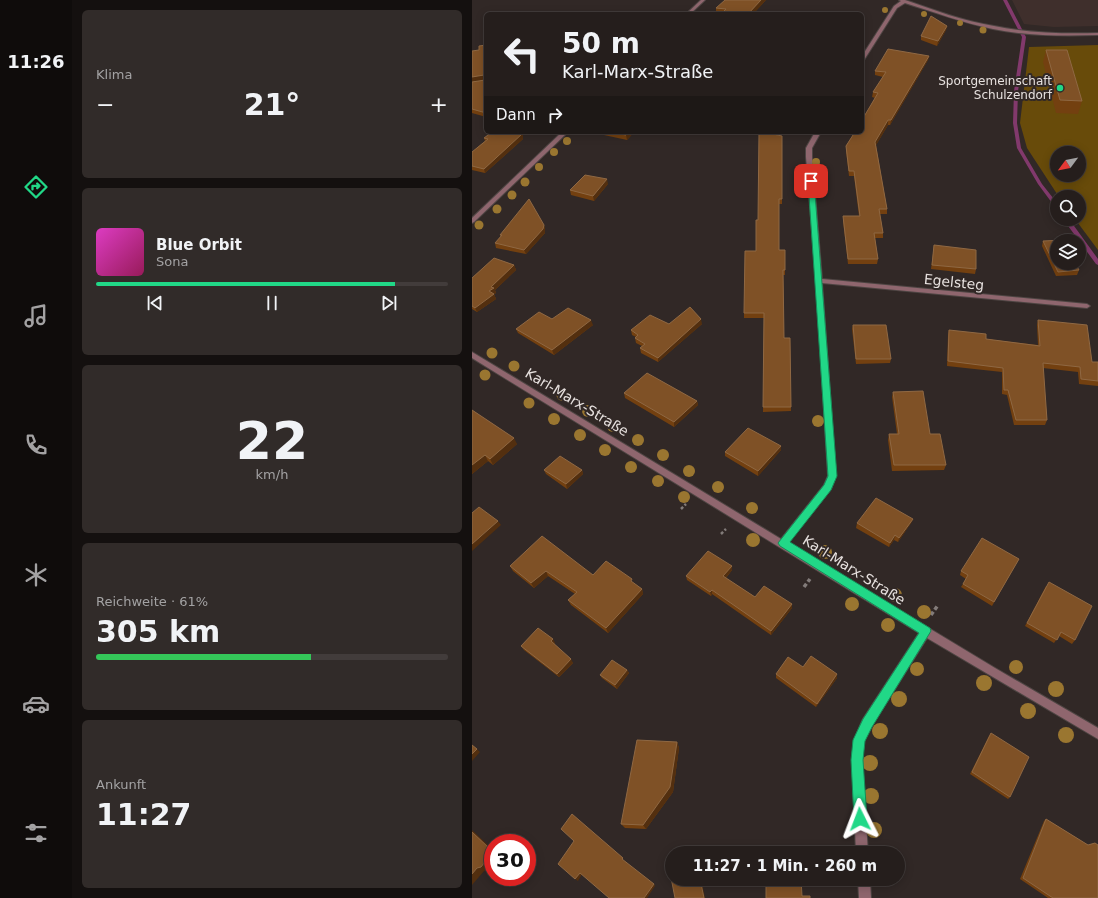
<!DOCTYPE html>
<html lang="de">
<meta charset="utf-8">
<style>
:root{--surface:#251e1c;--page:#312b29;--text:#f1f3f6;--muted:#a3a2a3;--line:#423c3b;--accent:#21d887}
body{margin:0;font-family:"DejaVu Sans",sans-serif;background:var(--page);color:var(--text);height:100vh;display:flex;flex-direction:column;font-size:15px;white-space:nowrap}
*{box-sizing:border-box;margin:0}
p{font-size:13px;color:var(--muted)}
.icon{flex:none;width:22px;height:22px;fill:none;stroke:currentColor;stroke-width:2;stroke-linecap:round;stroke-linejoin:round}
.map{position:relative;flex:1;overflow:hidden}
.side{display:flex;flex-direction:column;gap:10px;padding:10px;background:#14100f;width:400px}
.side>*{flex:none}
.hud{position:absolute;left:12px;top:12px;width:380px;height:122px;border-radius:6px;box-shadow:0 2px 10px #0003,0 0 0 1px var(--line);background:#251e1c;color:var(--text);overflow:hidden}
.needle{width:26px;rotate:238deg}
.tools{position:absolute;left:578px;top:146px;display:grid;gap:8px}
.tools a{display:grid;place-items:center;width:36px;height:36px;border-radius:50%;background:var(--surface);box-shadow:0 2px 10px #0003,0 0 0 1px var(--line);font-size:20px}
.speed{position:absolute;left:12px;top:834px;display:flex;gap:8px;font-size:20px;font-weight:700;text-align:center}
.speed>*{display:grid;place-content:center;width:52px;height:52px;border-radius:50%;background:var(--surface);box-shadow:0 2px 10px #0003,0 0 0 1px var(--line);line-height:1}
.speed .limit{border:6px solid #d22;background:#fff;color:#111}
.pin{position:absolute;display:grid;place-items:center;width:34px;height:34px;color:#fff;margin:-17px;border-radius:8px;box-shadow:0 2px 6px #0006}
.me{position:absolute;width:44px;margin:-22px;rotate:357deg;stroke-linejoin:round;filter:drop-shadow(0 0 3px #0008)}
.turn{display:flex;align-items:center;gap:14px;height:84px;padding:0 12px;font-size:18px}
.turn .icon{width:52px;height:52px;stroke-width:2.5}
.turn b{display:block;font-size:28px;line-height:34px}
.then{display:flex;align-items:center;height:38px;padding:0 12px;background:#0003;gap:8px;font-size:15px}
.big{font-size:30px;font-weight:700;line-height:1.1}
.side .widget{flex:1;display:flex;flex-direction:column;justify-content:center;gap:6px;min-width:0;padding:0 14px;border-radius:6px;background:var(--page)}
.side .dial{align-items:center;gap:0}
.dial b{font-size:52px;line-height:1}
.song{display:flex;align-items:center;gap:12px}
.cover{width:48px;height:48px;border-radius:6px;background:linear-gradient(135deg,hsl(310 70% 55%),hsl(330 70% 35%))}
.played{height:4px;border-radius:2px;background:linear-gradient(90deg,var(--accent) 85%,var(--line) 85%)}
.keys{display:flex;justify-content:space-around;direction:ltr}
.heat{display:flex;justify-content:space-between;align-items:center;font-size:22px;direction:ltr}
.charge{height:6px;border-radius:3px;background:linear-gradient(90deg,#34c759 61%,var(--line) 0)}
.trip{position:absolute;left:193px;top:846px;width:240px;height:40px;border-radius:20px;background:var(--surface);box-shadow:0 2px 10px #0003,0 0 0 1px var(--line);font-weight:700;line-height:40px;text-align:center}
main{display:flex;flex:1;min-height:0}
.tabs{display:flex;flex-direction:column;width:72px;justify-content:space-around;align-items:center;background:#0f0c0b;color:var(--muted)}
.tabs .icon{width:28px;height:28px}
.tabs .active{color:var(--accent)}
.tabs b{font-size:18px;color:var(--text)}
.map>svg:first-child{display:block}
.built{fill:#3f2f2c}
.green{fill:#684b0a;fill-rule:evenodd}
.lines{fill:none;stroke-linecap:round;stroke-linejoin:round}
.stream{fill:#82396c;fill-rule:evenodd}
.minor-casing{stroke:#4e4543;stroke-width:2}
.path-far1{stroke:#827b79;stroke-width:2.5;stroke-dasharray:3 2;stroke-linecap:butt}
.path{stroke:#827b79;stroke-width:3.5;stroke-dasharray:4 2.5;stroke-linecap:butt}
.minor{fill:#8f666e;fill-rule:evenodd}
.tree{fill:#9a7630}
.wall{fill:#734010}
.shaded-wall{fill:#532f0f}
.building{fill:#7f5126;stroke:#8f6843}
.route{fill:#21d887;stroke:#158c58}
.poi-dot{fill:#21d887;stroke:#312826;stroke-width:1.5}
.labels{text-anchor:middle;dominant-baseline:central;stroke-width:4;stroke-linejoin:round;paint-order:stroke}
.far-poi-label{font-size:12px;fill:#e6e0de;stroke:#312826;text-anchor:end}
.street-label{font-size:14px;fill:#e6e0de;stroke:#312826}
</style>
<main>
<nav class="tabs">
<b>11:26</b>
<svg class="icon active" aria-label="directions" viewBox="0 0 24 24"><path d="M12 3l9 9-9 9-9-9zM9 14v-3h6M13 9l2 2-2 2"/></svg>
<svg class="icon" aria-label="music" viewBox="0 0 24 24"><path d="M9 18V5l10-2v13"/><circle cx="6" cy="18" r="3"/><circle cx="16" cy="16" r="3"/></svg>
<svg class="icon" aria-label="phone" viewBox="0 0 24 24"><path d="M5 4h4l2 5-3 2q2 4 5 5l2-3 5 2v4C11 20 4 13 5 4z"/></svg>
<svg class="icon" aria-label="climate" viewBox="0 0 24 24"><path d="M12 3v18M4 7l16 10M4 17L20 7"/></svg>
<svg class="icon" aria-label="car" viewBox="0 0 24 24"><path d="M5 17H2v-5l4-1 3-4h7l3 4 3 1v5h-3M9 17h6M6 11h13"/><circle cx="7" cy="17" r="2"/><circle cx="17" cy="17" r="2"/></svg>
<svg class="icon" aria-label="filters" viewBox="0 0 24 24"><path d="M4 7h16M4 17h16"/><circle cx="9" cy="7" r="2"/><circle cx="15" cy="17" r="2"/></svg>
</nav>
<section class="side">
<div class="widget"><p>Klima</p>
<div class="heat"><a>−</a><b class="big">21°</b><a>+</a></div>
</div>
<div class="widget">
<div class="song"><i class="cover"></i><div><b>Blue Orbit</b><p>Sona</p></div></div>
<div class="played"></div>
<div class="keys"><svg class="icon" aria-label="previous" viewBox="0 0 24 24"><path d="M18 5L8 12l10 7zM5 5v14"/></svg><svg class="icon" aria-label="pause" viewBox="0 0 24 24"><path d="M8 5v14M16 5v14"/></svg><svg class="icon" aria-label="next" viewBox="0 0 24 24"><path d="M6 5l10 7-10 7zM19 5v14"/></svg></div>
</div>
<div class="widget dial"><b>22</b><p>km/h</p></div>
<div class="widget"><p>Reichweite · 61%</p><b class="big">305 km</b><div class="charge"></div></div>
<div class="widget"><p>Ankunft</p><b class="big">11:27</b></div>
</section>
<div class="map">
<svg width="626" height="898" viewBox="0 0 626 898">
<rect width="100%" height="100%" fill="#312826"/>
<!-- built -->
<path class="built" d="M540,0H626V26L582,27L552,24Z"/>
<!-- green -->
<path class="green" d="M626,45V250L603,219H607V197H587L555,148L548,123L557,47ZM585,153H607V175H585Z"/>
<g class="lines">
<!-- stream -->
<path class="stream" d="M531,0H535L554,37L546,91L545,123L549,148L570,184L585,203V208L583,207L566,184L545,148L541,123L542,91L550,37Z
M591,219H597L626,259V265L624,264Z"/>
<defs>
<path id="minor" d="M229,0H233L218,14H214Z
M427,0H433C462,10 491,21 522,26C556,33 591,34 626,33V35C591,36 556,36 521,29C491,23 462,12 433,3L425,8L392,60L390,61V56L422,6L429,1Z
M90,132H96L2,222L0,223V218Z
M343,132H349L340,148V157L350,279L615,304L618,306L615,308L350,283L364,476L359,489L316,543L523,668L626,728V739L455,638L399,727L392,741L390,760L396,853H384L380,760L382,740L391,719L447,633L0,358V352L309,539L352,485L356,476L344,281L334,157V148Z
M386,879H398L399,898H387Z"/>
</defs>
<!-- minor casing -->
<use href="#minor" class="minor-casing"/>
<!-- path-far1 -->
<path class="path-far1" d="M209,509L214,504
M249,534L254,529"/>
<!-- path -->
<path class="path" d="M332,587L338,579
M459,615L466,605"/>
<!-- minor -->
<use href="#minor" class="minor"/>
</g>
<!-- trees -->
<g class="tree">
<circle cx="413" cy="10" r="3"/>
<circle cx="452" cy="14" r="3"/>
<circle cx="488" cy="23" r="3"/>
<circle cx="511" cy="30" r="3.5"/>
<circle cx="95" cy="141" r="4"/>
<circle cx="82" cy="152" r="4"/>
<circle cx="344" cy="162" r="4"/>
<circle cx="67" cy="167" r="4"/>
<circle cx="53" cy="182" r="4.5"/>
<circle cx="331" cy="186" r="4.5"/>
<circle cx="40" cy="195" r="4.5"/>
<circle cx="25" cy="209" r="4.5"/>
<circle cx="7" cy="225" r="4.5"/>
<circle cx="20" cy="353" r="5.5"/>
<circle cx="42" cy="366" r="5.5"/>
<circle cx="13" cy="375" r="5.5"/>
<circle cx="90" cy="395" r="5.5"/>
<circle cx="57" cy="403" r="5.5"/>
<circle cx="116" cy="411" r="6"/>
<circle cx="82" cy="419" r="6"/>
<circle cx="346" cy="421" r="6"/>
<circle cx="141" cy="426" r="6"/>
<circle cx="108" cy="435" r="6"/>
<circle cx="166" cy="440" r="6"/>
<circle cx="133" cy="450" r="6"/>
<circle cx="191" cy="455" r="6"/>
<circle cx="159" cy="467" r="6"/>
<circle cx="217" cy="471" r="6"/>
<circle cx="186" cy="481" r="6"/>
<circle cx="246" cy="487" r="6"/>
<circle cx="212" cy="497" r="6"/>
<circle cx="280" cy="508" r="6"/>
<circle cx="281" cy="540" r="7"/>
<circle cx="353" cy="552" r="7"/>
<circle cx="423" cy="595" r="7"/>
<circle cx="380" cy="604" r="7"/>
<circle cx="452" cy="612" r="7"/>
<circle cx="416" cy="625" r="7"/>
<circle cx="544" cy="667" r="7"/>
<circle cx="445" cy="669" r="7"/>
<circle cx="512" cy="683" r="8"/>
<circle cx="584" cy="689" r="8"/>
<circle cx="427" cy="699" r="8"/>
<circle cx="556" cy="711" r="8"/>
<circle cx="408" cy="731" r="8"/>
<circle cx="594" cy="735" r="8"/>
<circle cx="398" cy="763" r="8"/>
<circle cx="399" cy="796" r="8"/>
<circle cx="402" cy="830" r="8"/>
</g>
<!-- wall -->
<path class="wall" d="M294,0L281,14H249L244,13V8Z
M475,26L474,30L465,46L449,40V36Z
M14,45V117L0,113V82L13,80L0,82L7,50Z
M574,50L610,101L606,114L584,113L571,62Z
M457,56L456,60L418,125H416L404,145L415,209V214H408L411,233V238H403L406,259L405,264H376L371,221V216H387L382,176H377L374,151V146L403,98L400,97L401,92L411,77L403,75V71Z
M131,132H162L155,140L132,135Z
M51,136V139L13,173L0,170V152L13,141L12,138Z
M310,136V204H307V250H313V275H311L312,338H318L319,411L291,412L292,318H272V313L284,251L286,220Z
M136,184L122,201L99,195L98,190Z
M72,225L73,230V233L54,254L24,248L23,243L29,237L28,235Z
M571,241L607,270L605,275L584,276L570,246Z
M462,245L504,269L503,274L459,269Z
M42,265L44,270L23,290L24,293L22,294L24,299L5,312L0,309V278Z
M80,319L121,325L82,355L46,333L44,329Z
M566,320L620,362H626V386L607,384L606,372L571,368L575,420L573,425H542L535,395L530,394V372L475,366L476,335L477,330L514,339L566,345L565,325Z
M197,324H230L186,362L169,353L168,348L170,346L164,343L163,338L164,337L160,335L159,330Z
M381,325L419,359L418,363L384,364L380,329Z
M421,392L458,434L474,465L472,470L420,471L416,440L417,434H425L420,397Z
M152,393L225,401L226,405L202,427L153,398Z
M0,410L45,444L21,465L16,461L0,474Z
M309,450L286,476L253,456V452Z
M72,470H110L111,474L95,489L74,474Z
M441,519L439,523L426,542L422,540L417,547L384,528L385,523Z
M547,559L520,606L489,587L494,579L488,575L489,571Z
M38,566L121,575L162,584L170,589L171,594L136,633L99,605L96,600L103,594L76,576L62,588L41,571Z
M260,566V570L254,578L283,597L320,604V608L299,635L240,594L239,596L215,580L214,576Z
M574,586L603,640L600,644L587,636L582,643L553,626Z
M83,643L82,644L101,663L87,677L52,650L49,646Z
M331,667L365,674V678L344,707L304,678V674Z
M155,670L157,673L145,689L130,678L128,675Z
M519,733L538,797L536,799L498,774L517,736Z
M205,742L207,748L201,792L174,829L153,828L149,824Z
M574,819L616,845L626,898H576L548,879L572,821Z"/>
<!-- shaded-wall -->
<path class="shaded-wall" d="M289,0H294L281,14H276Z
M475,26L474,30L465,46L466,41Z
M457,56L456,60L418,125L419,120Z
M12,75L14,80L0,82V77Z
M416,120V125L403,147V142Z
M50,132H51V139L13,173L12,169Z
M157,132H162L155,140L154,135Z
M135,179L136,184L122,201L121,196Z
M72,225L73,230V233L54,254L52,250Z
M42,265L44,270L23,290L24,293L22,294L24,299L5,312L3,308L17,291L19,287Z
M229,319L230,324L186,362V358Z
M119,320L121,325L82,355L80,350Z
M225,401L226,405L202,427V422Z
M42,438L45,444L21,465L18,459Z
M309,446V450L286,476V471Z
M13,455L16,461L0,474V465Z
M110,470L111,474L95,489L94,484Z
M441,519L439,523L426,542L427,538Z
M26,521L29,525L0,551V544Z
M423,535L422,540L417,547L418,543Z
M260,566V570L252,580L251,576Z
M74,571L76,576L62,588L59,583Z
M170,589L171,594L136,633L134,628Z
M240,590V594L239,596L238,592Z
M320,604V608L299,635V631Z
M81,639L83,643L81,645L79,641Z
M99,659L101,663L87,677L85,674Z
M155,670L157,673L145,689L143,685Z
M365,674V678L344,707L345,704Z
M205,742L207,748L201,792L174,829L171,825Z
M5,749L8,752L0,761V754Z
M0,830L21,850V863L16,870L12,871L0,885V874L5,868Z
M108,873L110,874L106,881L103,879Z
M228,879H229L233,898H231Z
M182,884L183,886L175,898H172Z"/>
<!-- building -->
<path class="building" d="M253,0H289L276,14H249L254,9L244,8Z
M459,16L475,26L466,41L449,36Z
M14,45V76L12,75L0,77V51L7,50V46Z
M416,49L457,56L419,120H416L403,142L415,209H407L411,233H402L406,259H376L371,216H388L382,171H377L374,146L383,132H390V120L406,93L401,92L414,72L403,71Z
M574,50H595L610,101L588,100Z
M14,77V113L0,109V82L13,80Z
M20,132H50L48,134H50L12,169L0,166V152L16,139L12,138Z
M137,132H157L154,135Z
M287,132H292L310,136V199H307V250H313V270H311L312,338H318L319,407H291L292,313H272L273,251H284V220H286Z
M113,175L135,179L121,196L98,190Z
M57,199L72,225L71,229L52,250L23,243L30,235H28Z
M591,240V241H585V263H603L607,270L586,272L571,241Z
M462,245L504,250V269L460,265Z
M22,258L42,265L19,287L22,288L17,291L22,294L3,308L0,306V278Z
M218,307L229,319L186,358L168,348L173,344L163,338L166,335L159,330L178,315L197,324Z
M96,308L119,320L80,350L44,329L67,312L80,319Z
M566,320L615,325L620,362H626V381L609,379L608,367L571,363L575,420H544L536,390H532L531,368L476,361L477,330L514,334V339L568,346Z
M381,325H414L419,359H384Z
M175,373L225,401L202,422L152,393Z
M451,391L458,434H468L474,465H422L417,434H427L421,392Z
M0,410L42,438L18,459L13,455L0,465Z
M276,428L309,446L286,471L253,452Z
M88,456L110,470L94,484L72,470Z
M404,498L441,519L427,538L423,535L418,543L385,523Z
M7,507L26,521L0,544V513Z
M70,536L121,575L134,561L160,579L159,581L170,589L134,628L96,600L105,592L74,571L59,583L38,566Z
M510,538L547,559L522,602L491,584L496,575L489,571Z
M236,551L260,566L251,576L283,597L292,586L320,604L299,631L240,590L238,592L214,576Z
M577,582L620,606L603,640L589,632L585,640L555,623Z
M66,628L81,639L79,641L99,659L85,674L49,646Z
M339,656L365,674L345,704L304,674L316,657L331,667Z
M140,660L155,670L143,685L128,675Z
M519,733L557,757L538,797L500,772Z
M165,740L205,742L198,787L171,825L149,824Z
M0,745L5,749L0,754Z
M100,814L151,858L150,859L182,884L172,898H137L108,873L103,879L86,864L102,841L89,829Z
M574,819L616,845L623,843L626,845V898H581L551,878Z
M0,832L17,848L16,858L9,867L5,868L0,874Z
M327,852V853H310Z
M200,856V879H228L232,898H203L195,857Z
M294,879H329L330,896H338V898H294Z"/>
<!-- route -->
<path class="route" d="M339,179L342,181L365,476L359,490L318,542L458,628L459,631L400,727L393,741L391,760L395,819L393,824L388,826L384,824L382,819L379,760L381,740L391,719L447,633L308,546L306,543L352,485L356,476L336,181Z"/>
<!-- markers -->
<circle class="poi-dot" cx="588" cy="88" r="4"/>
<g class="labels">
<!-- far-poi labels -->
<g class="far-poi-label">
<text x="580" y="81">Sportgemeinschaft<tspan x="580" dy="14">Schulzendorf</tspan></text>
</g>
<!-- street labels -->
<g class="street-label">
<text transform="translate(482 282) rotate(6)">Egelsteg</text>
<text transform="translate(105 402) rotate(31)">Karl-Marx-Straße</text>
<text transform="translate(382 570) rotate(32)">Karl-Marx-Straße</text>
</g>
</g>
</svg>
<div class="tools">
<a><svg class="needle" viewBox="-14 -14 28 28"><path d="M0-13l5 13h-10z" fill="#e53935"/><path d="M0 13l5-13h-10z" fill="#a3a2a3"/></svg></a>
<a><svg class="icon" aria-label="search" viewBox="0 0 24 24"><circle cx="10" cy="10" r="6"/><path d="M15 15l6 6"/></svg></a>
<a><svg class="icon" aria-label="layers" viewBox="0 0 24 24"><path d="M12 4l9 5-9 5-9-5zM3 14l9 5 9-5"/></svg></a>
</div>
<div class="speed"><div class="limit">30</div></div>
<div class="pin" style="left:339px;top:181px;background:#d93025"><svg class="icon" aria-label="arrive" viewBox="0 0 24 24"><path d="M6 21V4h12l-3 4 3 4H6"/></svg></div>
<svg class="me" style="left:388px;top:819px" viewBox="-20 -20 40 40"><path d="M0-17L14 15 0 8-14 15z" fill="#21d887" stroke="#fff" stroke-width="4"/></svg>
<div class="trip">11:27 · 1 Min. · 260 m</div>
<div class="hud">
<div class="turn"><svg class="icon" aria-label="left" viewBox="0 0 24 24"><path d="M17 20v-9H6M10 6l-5 5 5 5"/></svg><div><b>50 m</b>Karl-Marx-Straße</div></div>
<div class="then">Dann<svg class="icon" aria-label="right" viewBox="0 0 24 24"><path d="M7 20v-9h11M14 6l5 5-5 5"/></svg></div>
</div>
</div>
</main>
